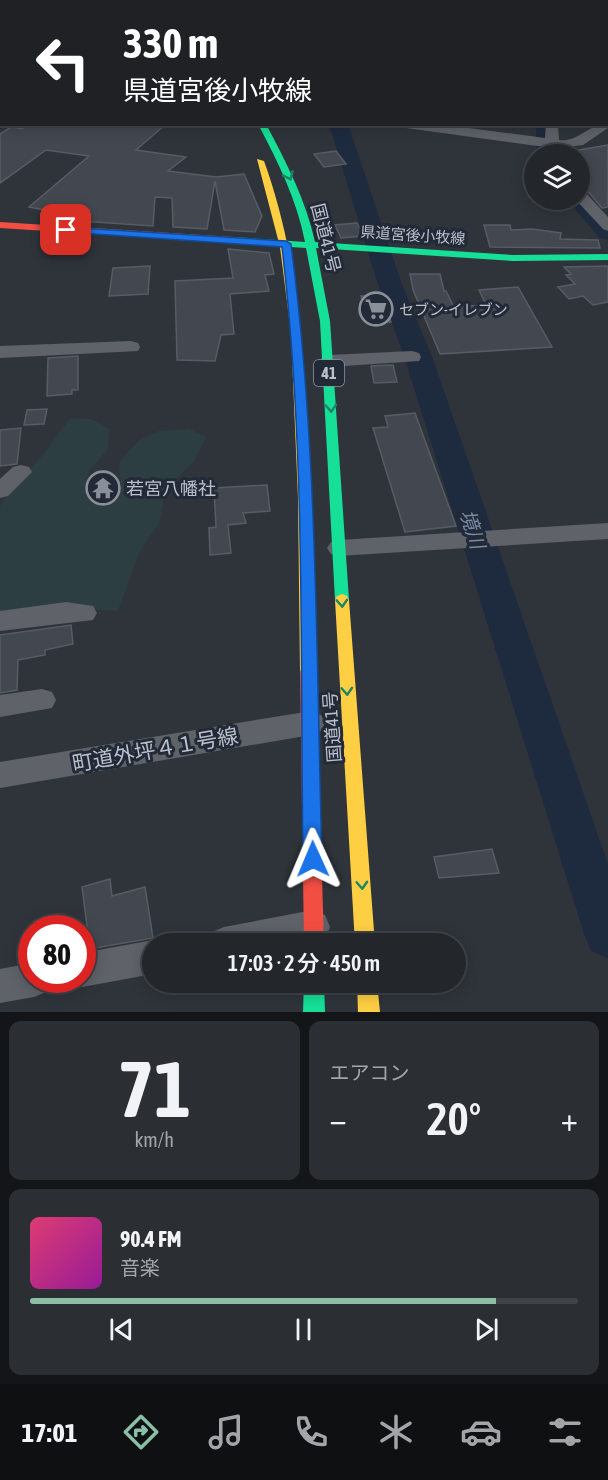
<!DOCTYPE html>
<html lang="ja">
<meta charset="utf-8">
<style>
:root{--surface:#23272c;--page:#2b2f34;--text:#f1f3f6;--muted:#a3a5a9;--line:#404448;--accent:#8abfa5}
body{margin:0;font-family:"Asap Condensed","Noto Sans JP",sans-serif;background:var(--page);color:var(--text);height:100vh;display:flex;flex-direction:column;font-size:22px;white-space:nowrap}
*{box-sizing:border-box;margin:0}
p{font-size:20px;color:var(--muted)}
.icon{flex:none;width:33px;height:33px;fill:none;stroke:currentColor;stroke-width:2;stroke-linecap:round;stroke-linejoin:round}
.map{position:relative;height:1012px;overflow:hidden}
.panel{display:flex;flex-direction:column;gap:9px;padding:9px;background:#131518;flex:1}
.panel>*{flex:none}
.top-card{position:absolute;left:0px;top:0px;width:609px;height:126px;box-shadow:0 3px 15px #0003,0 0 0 2px var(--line);background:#202124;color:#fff;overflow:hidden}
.tools{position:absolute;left:524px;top:144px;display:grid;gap:12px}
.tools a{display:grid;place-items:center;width:66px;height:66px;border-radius:50%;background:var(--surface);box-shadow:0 3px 15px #0003,0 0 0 2px var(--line);font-size:30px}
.speed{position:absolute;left:18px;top:915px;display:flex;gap:12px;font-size:30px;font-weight:700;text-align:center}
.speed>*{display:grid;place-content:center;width:78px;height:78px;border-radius:50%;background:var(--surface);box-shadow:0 3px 15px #0003,0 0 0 2px var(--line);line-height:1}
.speed .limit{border:9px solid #d22;background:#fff;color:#111}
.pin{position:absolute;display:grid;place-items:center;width:51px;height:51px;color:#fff;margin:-26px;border-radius:12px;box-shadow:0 3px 9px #0006}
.me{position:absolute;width:66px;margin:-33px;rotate:359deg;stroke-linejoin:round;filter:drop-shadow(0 0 4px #0008)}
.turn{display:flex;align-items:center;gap:21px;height:126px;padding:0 24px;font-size:27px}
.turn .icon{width:78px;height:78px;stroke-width:2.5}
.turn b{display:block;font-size:42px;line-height:51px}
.big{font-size:45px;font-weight:600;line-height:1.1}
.panel .tile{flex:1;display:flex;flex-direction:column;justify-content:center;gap:9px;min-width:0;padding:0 21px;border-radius:12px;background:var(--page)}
.panel .dial{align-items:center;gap:0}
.dial b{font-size:78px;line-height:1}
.song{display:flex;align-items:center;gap:18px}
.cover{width:72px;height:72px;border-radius:9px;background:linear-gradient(135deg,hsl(340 70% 55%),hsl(300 70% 35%))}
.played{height:6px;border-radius:3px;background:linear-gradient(90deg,var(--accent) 85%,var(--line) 85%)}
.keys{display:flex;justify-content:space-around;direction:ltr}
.heat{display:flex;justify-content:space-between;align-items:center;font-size:33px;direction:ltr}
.panel .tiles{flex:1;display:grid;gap:9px;grid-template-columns:1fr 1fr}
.tile:last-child{grid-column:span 2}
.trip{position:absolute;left:142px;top:933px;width:324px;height:60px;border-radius:30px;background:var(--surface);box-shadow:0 3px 15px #0003,0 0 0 2px var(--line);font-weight:600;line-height:60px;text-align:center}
.tabs{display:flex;height:96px;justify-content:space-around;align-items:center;background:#0e1012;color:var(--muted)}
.tabs .icon{width:42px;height:42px}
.tabs .on{color:var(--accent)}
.tabs b{font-size:27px;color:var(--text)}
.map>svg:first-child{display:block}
.green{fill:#2c3e41}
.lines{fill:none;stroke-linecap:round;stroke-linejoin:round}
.river{fill:#1e2b3f;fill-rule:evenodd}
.building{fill:#434850;stroke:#575c63;stroke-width:1.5}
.street{fill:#5f6269;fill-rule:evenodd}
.fast{fill:#16e098;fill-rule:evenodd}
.slow{fill:#ffcf43;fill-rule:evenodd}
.jam{fill:#f24e42;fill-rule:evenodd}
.oneway{stroke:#1c8568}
.route{fill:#1a73e8;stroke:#114b97;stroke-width:1.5}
.labels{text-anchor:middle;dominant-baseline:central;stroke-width:6;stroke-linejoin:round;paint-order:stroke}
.far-street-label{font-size:15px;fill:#bac1cb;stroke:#222a37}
.far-poi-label{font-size:15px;fill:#bac1cb;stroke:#222a37;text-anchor:start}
.shield{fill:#222a37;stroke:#8c949f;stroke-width:1.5}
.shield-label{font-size:16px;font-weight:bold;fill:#bac1cb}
.street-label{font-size:18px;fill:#bac1cb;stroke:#222a37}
.poi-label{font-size:18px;fill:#bac1cb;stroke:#222a37;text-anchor:start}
.water-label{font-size:20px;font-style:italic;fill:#768ba7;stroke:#222a37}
.near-street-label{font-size:21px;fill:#bac1cb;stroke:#222a37}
</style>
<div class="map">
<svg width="608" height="1012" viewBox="0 0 608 1012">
<rect width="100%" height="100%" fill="#2f343b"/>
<!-- green -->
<path class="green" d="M70,418L91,419L109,429L108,449L89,471L85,490L95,498H118L121,485L119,463L138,441L159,431L189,429L206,437L194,461L165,490L160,521L139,553L118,611L38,606L0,615V506L16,483L42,456Z"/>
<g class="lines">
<!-- river -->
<path class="river" d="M366,0H380L365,2Z
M329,124H348L400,279L433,359L608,864V958L591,951L584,934L405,359L376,279Z
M536,124H556V154H536Z
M579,194L586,195L608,219V240L600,238L567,200H579Z"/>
</g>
<!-- building -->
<path class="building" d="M29,124H166L136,150L186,157L168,171L216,177L244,174L262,216L255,232L224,230L215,181L207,229L173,227L172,198L155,197L153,226L66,220L46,215L50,211L29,207L89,156L46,150L0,183V134L11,127L22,129Z
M608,145V207L602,208L586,189L579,187V150Z
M336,151L346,164L324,167L314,154Z
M357,223L364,236L341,238L335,225Z
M484,225H510L511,230L532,229L561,233L560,239L598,240L600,248L490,247Z
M228,249L269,253L274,274L265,275L269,291L230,294L234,334L221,335L215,361L177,360L175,281L233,278Z
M150,266L148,294L109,296L113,268Z
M608,266V302L593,305L583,296L569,299L558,287L575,284L566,275L571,274L564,267Z
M410,274H440L444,291H446L454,307L486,305L479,290L518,287L552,347L440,354L413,290Z
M382,295L391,322L368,323L361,296Z
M78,356V390H72V394L47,396L48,358Z
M393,365L397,382L374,383L371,366Z
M47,409L44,424L24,425L27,410Z
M415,413L456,526L405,532L373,428L388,427L385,416Z
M21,428L17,464L0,466V430Z
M267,485L270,511L243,513L246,523L228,525L231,553L210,555L209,528L216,527L214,488Z
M71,625L73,644L45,650V655L18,660L17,690L0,693V635Z
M492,849L499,873L439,878L434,857Z
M110,879L112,896L145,887L153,938L90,949L82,887Z"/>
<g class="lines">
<!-- street -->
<path class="street" d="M375,0H385L374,2Z
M551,0H562L563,2H552Z
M0,66H2V73H0Z
M608,121V128L583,145L559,148V154H545V147L406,128L400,124H439L545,138L546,124H558L559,140C578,143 587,124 608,124Z
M579,190L584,191L608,217V231L603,229L576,200H579Z
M131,341L138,343L140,347L138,351L0,358V346Z
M412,351L419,353L421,357L419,361L329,367L322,365L320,361L322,357L329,355Z
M21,465L29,467L32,472L8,496L0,498V479L13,467Z
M608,523V539L339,556L331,554L327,548L331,542L339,540Z
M66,602L93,606L97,613L93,620L0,631V611Z
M42,689L52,692L56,700L52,708L0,717V695Z
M311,711L321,715L325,723L321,731L311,735L0,788V762Z
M313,910L325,915L330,927L325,939L313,944H207L212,932L224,927Z
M153,940L161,944H153V974L82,987L70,982L69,980H82V953Z
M32,963V980H51L46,992L34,997L0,1003V969Z"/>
<!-- fast -->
<path class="fast" d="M258,124H266C286,162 306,200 315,242L513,255L608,254V260L513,261L316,248L330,321L349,600L347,604H337L335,600L320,321L306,248L233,243L228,240L233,237L305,242C297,200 278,162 258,124Z
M304,982H324L325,1012H303Z"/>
<!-- slow -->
<path class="slow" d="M147,0H153L154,2H148Z
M0,116H2L0,121Z
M257,159L264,161C293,241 301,323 307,407C313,495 314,584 316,672L314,677L308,678L302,677L300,672L298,498L291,333L280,247Z
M342,594L347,596L349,600L375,944H355L335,600L337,596Z
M357,982H377L380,1012H358Z"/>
<!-- jam -->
<path class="jam" d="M191,0L190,2H183L185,0Z
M0,222L233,237L238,240L233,243L0,228Z
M308,666L314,667L316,672L324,944H304L300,672L302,667Z"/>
</g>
<!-- one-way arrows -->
<defs><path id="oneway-chevron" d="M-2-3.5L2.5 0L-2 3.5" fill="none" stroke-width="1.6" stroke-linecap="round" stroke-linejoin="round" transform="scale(1.5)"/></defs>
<g class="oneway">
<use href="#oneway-chevron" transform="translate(289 176) rotate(66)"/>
<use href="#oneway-chevron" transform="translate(331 408) rotate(87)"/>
<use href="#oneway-chevron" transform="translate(342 603) rotate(87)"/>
<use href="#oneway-chevron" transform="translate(347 691) rotate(87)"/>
<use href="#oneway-chevron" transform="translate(362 885) rotate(87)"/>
</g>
<!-- route -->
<path class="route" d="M63,227L286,241L291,244C318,447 316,654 322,859L319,865L313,868L306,865L303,859C300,655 306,449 282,247L66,232H63Z"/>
<!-- icons -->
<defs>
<symbol id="supermarket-ring" viewBox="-11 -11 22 22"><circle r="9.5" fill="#222a37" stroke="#899099" stroke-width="1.5"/><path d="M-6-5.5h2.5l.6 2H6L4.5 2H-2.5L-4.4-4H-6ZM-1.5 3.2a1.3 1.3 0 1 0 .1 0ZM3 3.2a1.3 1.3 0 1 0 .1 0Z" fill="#899099"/></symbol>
<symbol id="temple-ring" viewBox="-11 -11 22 22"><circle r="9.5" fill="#222a37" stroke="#899099" stroke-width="1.5"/><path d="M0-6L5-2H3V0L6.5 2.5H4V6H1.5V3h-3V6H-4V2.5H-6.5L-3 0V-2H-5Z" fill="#899099"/></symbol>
</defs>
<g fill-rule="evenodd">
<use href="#supermarket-ring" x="357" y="290" width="38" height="38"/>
<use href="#temple-ring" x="84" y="469" width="38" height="38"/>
</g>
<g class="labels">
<!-- far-street labels -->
<g class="far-street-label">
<text transform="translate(413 235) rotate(4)">県道宮後小牧線</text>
</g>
<!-- far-poi labels -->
<g class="far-poi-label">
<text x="399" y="309">セブン-イレブン</text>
</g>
<!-- shield labels -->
<rect class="shield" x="314" y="360" width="30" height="26" rx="4.5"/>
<g class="shield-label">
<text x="329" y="373">41</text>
</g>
<!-- street labels -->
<g class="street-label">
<text transform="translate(326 238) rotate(76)">国道41号</text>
<text transform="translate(332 727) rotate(-94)">国道41号</text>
</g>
<!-- poi labels -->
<g class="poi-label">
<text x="126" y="488">若宮八幡社</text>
</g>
<!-- water labels -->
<g class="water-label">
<text transform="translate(473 529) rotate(72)">境川</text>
</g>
<!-- near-street labels -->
<g class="near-street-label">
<text transform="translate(155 749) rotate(-10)">町道外坪４１号線</text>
</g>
</g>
</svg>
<div class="tools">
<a><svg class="icon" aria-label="layers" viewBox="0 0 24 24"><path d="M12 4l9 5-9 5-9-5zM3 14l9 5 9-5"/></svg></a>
</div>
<div class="speed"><div class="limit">80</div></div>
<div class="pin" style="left:66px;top:230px;background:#d93025"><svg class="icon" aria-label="arrive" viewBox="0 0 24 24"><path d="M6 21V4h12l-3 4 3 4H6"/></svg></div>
<svg class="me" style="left:313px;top:859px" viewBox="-20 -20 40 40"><path d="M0-17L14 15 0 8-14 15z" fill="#1a73e8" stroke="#fff" stroke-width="4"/></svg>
<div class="trip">17:03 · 2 分 · 450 m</div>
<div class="top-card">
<div class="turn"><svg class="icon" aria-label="left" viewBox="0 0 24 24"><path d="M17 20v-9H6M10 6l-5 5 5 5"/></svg><div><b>330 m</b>県道宮後小牧線</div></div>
</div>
</div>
<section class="panel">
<div class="tiles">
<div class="tile dial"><b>71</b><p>km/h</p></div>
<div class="tile"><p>エアコン</p>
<div class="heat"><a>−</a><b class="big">20°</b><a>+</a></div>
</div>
<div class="tile">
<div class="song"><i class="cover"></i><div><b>90.4 FM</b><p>音楽</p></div></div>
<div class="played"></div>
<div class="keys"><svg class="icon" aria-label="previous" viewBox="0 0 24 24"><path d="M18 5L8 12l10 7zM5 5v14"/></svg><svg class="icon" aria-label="pause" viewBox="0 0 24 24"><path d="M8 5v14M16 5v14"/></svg><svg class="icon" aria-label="next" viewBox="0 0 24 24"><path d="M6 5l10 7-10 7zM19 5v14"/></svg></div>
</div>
</div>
</section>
<nav class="tabs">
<b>17:01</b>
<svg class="icon on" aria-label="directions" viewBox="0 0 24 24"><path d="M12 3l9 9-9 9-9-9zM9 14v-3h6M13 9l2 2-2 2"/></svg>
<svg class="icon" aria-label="music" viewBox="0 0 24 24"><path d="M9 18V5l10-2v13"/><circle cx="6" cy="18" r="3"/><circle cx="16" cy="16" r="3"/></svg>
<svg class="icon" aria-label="phone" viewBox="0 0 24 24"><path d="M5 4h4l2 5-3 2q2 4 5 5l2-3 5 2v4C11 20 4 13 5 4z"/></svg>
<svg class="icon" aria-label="climate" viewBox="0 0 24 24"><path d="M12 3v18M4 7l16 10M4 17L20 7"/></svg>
<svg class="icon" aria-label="car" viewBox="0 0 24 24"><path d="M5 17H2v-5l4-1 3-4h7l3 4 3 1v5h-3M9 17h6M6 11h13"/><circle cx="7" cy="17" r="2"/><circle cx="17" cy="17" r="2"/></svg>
<svg class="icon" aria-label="filters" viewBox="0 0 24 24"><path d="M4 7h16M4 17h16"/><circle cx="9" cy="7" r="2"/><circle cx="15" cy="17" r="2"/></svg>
</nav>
